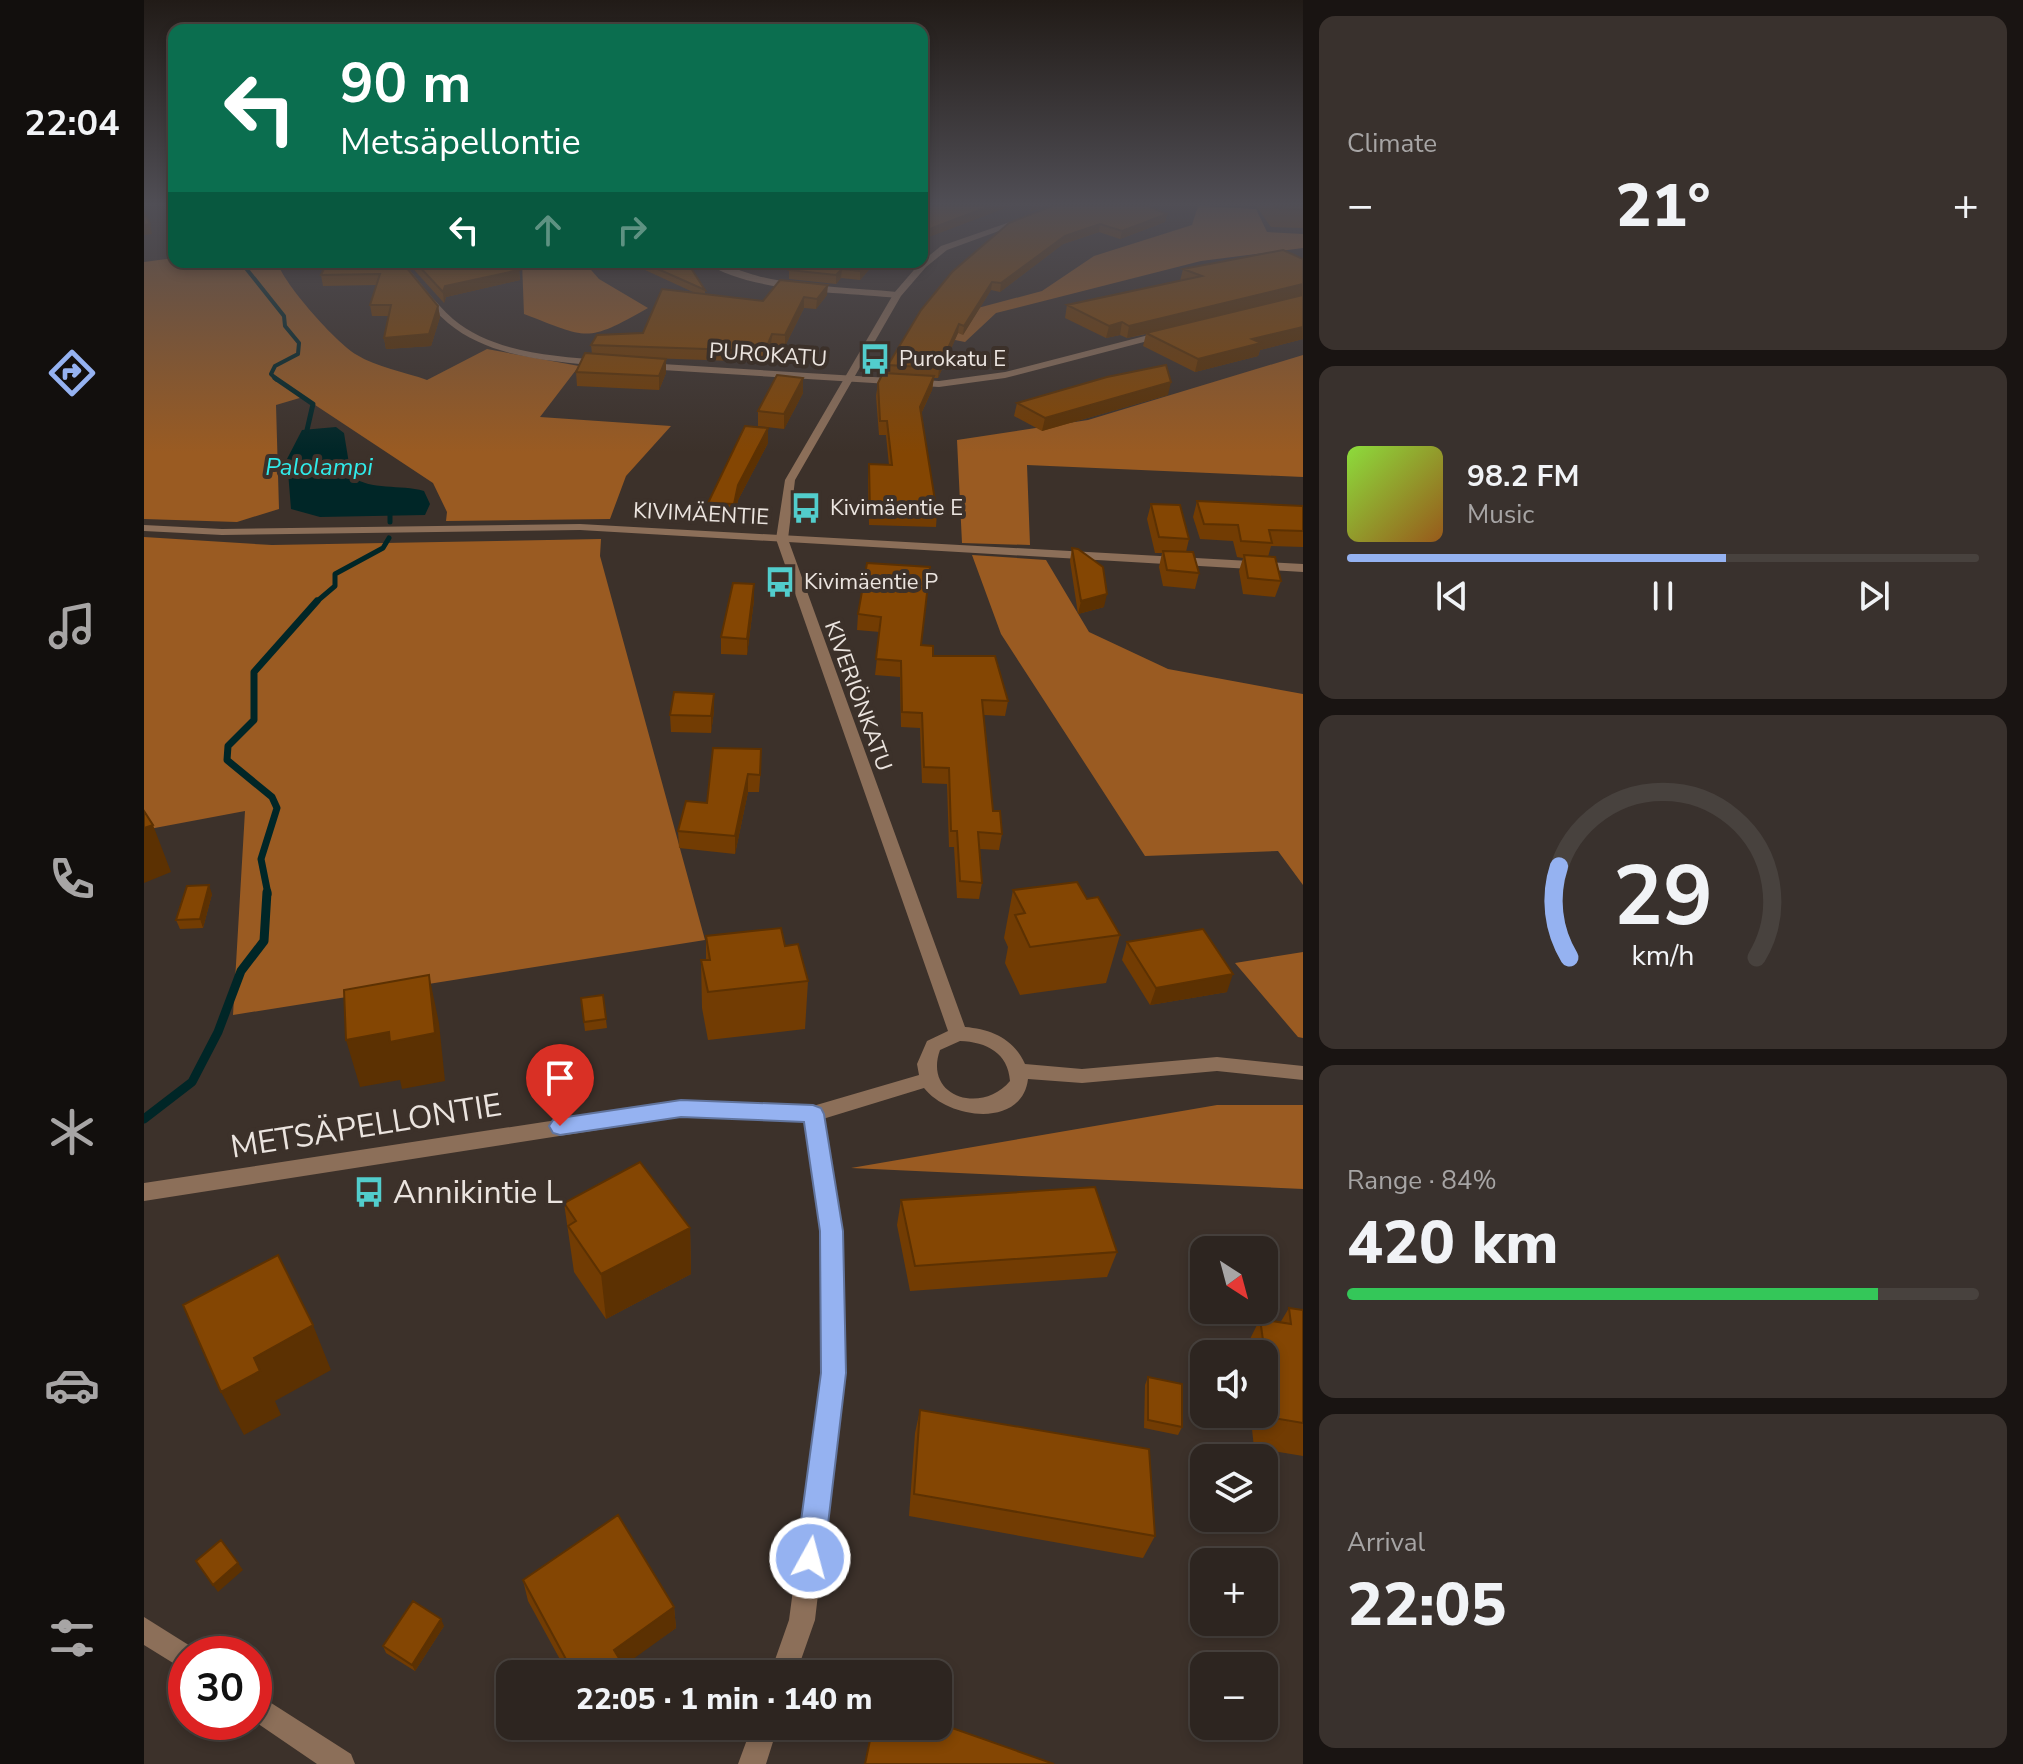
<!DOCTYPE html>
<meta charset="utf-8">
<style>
:root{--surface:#2d2520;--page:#39312d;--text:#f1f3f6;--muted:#a7a5a5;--line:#48423e;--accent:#95b2f1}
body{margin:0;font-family:"Nunito Sans",sans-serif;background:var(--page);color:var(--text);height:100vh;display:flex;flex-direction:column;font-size:30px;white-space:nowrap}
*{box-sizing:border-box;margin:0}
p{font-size:26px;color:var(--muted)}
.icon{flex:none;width:44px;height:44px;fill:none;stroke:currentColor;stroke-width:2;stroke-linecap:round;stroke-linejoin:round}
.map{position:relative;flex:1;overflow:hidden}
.panel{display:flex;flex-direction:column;gap:16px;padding:16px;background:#191412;width:720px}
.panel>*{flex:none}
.banner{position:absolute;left:24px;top:24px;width:760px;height:244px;border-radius:16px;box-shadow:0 4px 12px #0003,0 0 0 2px var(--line);background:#0b6e4f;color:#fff;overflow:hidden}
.needle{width:52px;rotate:144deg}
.tools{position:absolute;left:1046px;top:1236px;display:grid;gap:16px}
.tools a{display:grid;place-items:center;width:88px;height:88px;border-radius:16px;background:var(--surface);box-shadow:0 4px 12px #0003,0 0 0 2px var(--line);font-size:40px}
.speed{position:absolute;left:24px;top:1636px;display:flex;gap:16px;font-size:40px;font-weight:700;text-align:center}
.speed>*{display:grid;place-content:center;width:104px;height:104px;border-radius:50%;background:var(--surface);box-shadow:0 4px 12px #0003,0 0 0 2px var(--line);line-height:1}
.speed .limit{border:12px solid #d22;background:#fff;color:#111}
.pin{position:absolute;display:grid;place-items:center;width:68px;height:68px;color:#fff;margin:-82px -34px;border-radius:50% 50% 50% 0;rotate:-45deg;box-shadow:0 0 8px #0007}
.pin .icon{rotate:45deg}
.me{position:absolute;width:88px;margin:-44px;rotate:7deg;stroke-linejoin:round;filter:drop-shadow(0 0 6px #0008)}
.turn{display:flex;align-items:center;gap:28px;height:168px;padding:0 40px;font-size:36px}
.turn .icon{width:104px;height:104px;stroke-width:2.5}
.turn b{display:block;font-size:56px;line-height:68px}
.lanes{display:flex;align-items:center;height:76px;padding:0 40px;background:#0003;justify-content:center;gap:40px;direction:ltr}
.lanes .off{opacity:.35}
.big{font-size:60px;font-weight:800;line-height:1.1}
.panel .card{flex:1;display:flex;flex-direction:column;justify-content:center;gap:12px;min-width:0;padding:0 28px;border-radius:16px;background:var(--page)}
.panel .dial{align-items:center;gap:0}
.dial svg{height:208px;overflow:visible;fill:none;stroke:var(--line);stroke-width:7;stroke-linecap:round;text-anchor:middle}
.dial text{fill:var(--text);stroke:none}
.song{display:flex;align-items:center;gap:24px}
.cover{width:96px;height:96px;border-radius:12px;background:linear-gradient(135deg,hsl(90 70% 55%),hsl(30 70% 35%))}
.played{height:8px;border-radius:4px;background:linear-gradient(90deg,var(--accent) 60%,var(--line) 60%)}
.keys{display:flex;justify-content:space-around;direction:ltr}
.heat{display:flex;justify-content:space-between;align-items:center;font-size:44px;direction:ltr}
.charge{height:12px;border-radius:6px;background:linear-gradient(90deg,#34c759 84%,var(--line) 0)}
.trip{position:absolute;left:352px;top:1660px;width:456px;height:80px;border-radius:16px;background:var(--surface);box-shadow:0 4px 12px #0003,0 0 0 2px var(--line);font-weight:800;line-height:80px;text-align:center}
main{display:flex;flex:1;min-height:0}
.dock{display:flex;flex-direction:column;width:144px;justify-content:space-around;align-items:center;background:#120f0d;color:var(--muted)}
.dock .icon{width:56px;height:56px}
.dock .on{color:var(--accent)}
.dock b{font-size:36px;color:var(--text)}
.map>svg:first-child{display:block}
.forest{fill:#9a5b22}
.water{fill:#002627}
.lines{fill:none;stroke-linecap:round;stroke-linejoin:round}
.stream-far3{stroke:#002627;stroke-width:4}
.stream-far2{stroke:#002627;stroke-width:5}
.stream-far1{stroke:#002627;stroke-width:7}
.stream{stroke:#002627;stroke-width:9}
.minor{fill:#8c6f59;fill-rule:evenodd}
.tertiary{fill:#8c6f59;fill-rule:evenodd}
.wall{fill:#723c03}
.shaded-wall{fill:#5c3102}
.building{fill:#844603;stroke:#5c3102;stroke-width:2}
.route{fill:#95b2f1;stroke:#61749d;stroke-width:2}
.labels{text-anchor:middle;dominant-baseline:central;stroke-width:8;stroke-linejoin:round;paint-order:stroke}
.far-street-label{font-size:22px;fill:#ebe4df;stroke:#3c312a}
.far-poi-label{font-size:22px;fill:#ebe4df;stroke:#3c312a;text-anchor:start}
.far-water-label{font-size:24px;font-style:italic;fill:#30ebea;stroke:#3c312a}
.near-street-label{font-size:32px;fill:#ebe4df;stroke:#3c312a}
.near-poi-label{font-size:32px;fill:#ebe4df;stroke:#3c312a;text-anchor:start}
</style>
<main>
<nav class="dock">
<b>22:04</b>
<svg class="icon on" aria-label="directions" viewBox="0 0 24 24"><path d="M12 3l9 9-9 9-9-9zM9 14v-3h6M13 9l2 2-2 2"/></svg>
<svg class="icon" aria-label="music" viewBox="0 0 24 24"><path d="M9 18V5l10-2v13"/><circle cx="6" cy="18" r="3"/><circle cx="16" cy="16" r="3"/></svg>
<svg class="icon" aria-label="phone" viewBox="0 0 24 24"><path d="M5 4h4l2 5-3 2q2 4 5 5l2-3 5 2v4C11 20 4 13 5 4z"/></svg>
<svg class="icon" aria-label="climate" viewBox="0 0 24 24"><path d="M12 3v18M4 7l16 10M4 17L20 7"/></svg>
<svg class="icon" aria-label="car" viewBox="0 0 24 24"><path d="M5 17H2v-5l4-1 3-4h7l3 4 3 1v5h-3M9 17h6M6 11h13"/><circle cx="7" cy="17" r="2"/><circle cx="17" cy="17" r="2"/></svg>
<svg class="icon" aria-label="filters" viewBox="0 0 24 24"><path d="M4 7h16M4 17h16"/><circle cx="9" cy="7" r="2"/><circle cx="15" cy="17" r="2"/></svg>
</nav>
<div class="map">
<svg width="1159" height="1764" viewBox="0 0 1159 1764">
<rect width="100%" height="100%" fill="#3c312a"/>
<!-- forest -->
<path class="forest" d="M1054,206L1112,209L1123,232L1159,234V248L1057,261L852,313L821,342L806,339L830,309L898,291L950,256L1048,225Z
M30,258V262H133C140,284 192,343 213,355C232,367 261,372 283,380L343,349L435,366L396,417L527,426L482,476L466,519L302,521L303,512L289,483L159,397L132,405L135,509L93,522L0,519V262Z
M378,262H440L455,279L504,308C442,343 445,339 380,314Z
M1159,355V477L883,465L886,545L818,543L813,440L944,420Z
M0,537L128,545L457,539L456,556L561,940L89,1015L101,811L0,830Z
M828,555L902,560L945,632L1024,669L1159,694V885L1134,851L1001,856L857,634Z
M1159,952V1038L1154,1037L1091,963Z
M1073,1105H1159V1189L707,1168Z"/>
<!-- water -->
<path class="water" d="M192,427L200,433L207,476C227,491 256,484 280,491L286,504L281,515L176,517L147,509L143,459L158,430Z"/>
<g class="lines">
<!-- stream-far3 -->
<path class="stream-far3" d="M97,262L140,316L141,326L155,343L154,354L131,366L127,374L133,380"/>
<!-- stream-far2 -->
<path class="stream-far2" d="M131,378L169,404L163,430
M246,515V522
M171,603L191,586V574L239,548L245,538"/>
<!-- stream-far1 -->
<path class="stream-far1" d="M124,894L117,859L133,808L128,797L83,760L84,746L110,720V672L173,601"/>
<!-- stream -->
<path class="stream" d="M0,1119L48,1082L74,1032L97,971L120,941L123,892"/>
<!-- minor -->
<path class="minor" d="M251,262H259C275,281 290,302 309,319C350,353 409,356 459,360L464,363L459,366C407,361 346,358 304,323C284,306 267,283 251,262Z
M561,262C579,262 607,276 627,279C669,287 711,288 753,292L757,295L753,298C699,292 605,293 561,262Z
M1020,331L1024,334L1023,336L861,378L795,387L502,369L497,366L502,363L795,381L861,372Z
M436,524L1159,564V572L436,530L78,535L0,531V525L78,529Z
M669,1106L676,1109L678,1114L698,1231L700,1373L671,1620L652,1674H626L645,1620L678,1373V1231L660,1114L662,1109Z
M0,1617L51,1649L53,1654H42V1671L0,1645Z
M110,1692L207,1754L211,1764H173L110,1721Z
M608,1726H634L622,1764H594Z"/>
<!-- tertiary -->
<path class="tertiary" d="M912,206H923L803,250L782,267L757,296L651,480L644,539L821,1027C847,1029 870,1039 881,1064L938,1069L1073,1057L1159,1066V1080L1073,1071L938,1083L884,1079C878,1129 804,1119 780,1088L669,1122L537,1117L0,1201V1183L537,1101L669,1106L775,1075L773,1064L783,1041L804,1031L632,539L641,480L750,293L776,263L797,246ZM816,1041C843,1042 864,1053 866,1081C838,1115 779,1097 796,1050Z"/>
</g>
<!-- wall -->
<path class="wall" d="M908,206L1007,208L1023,214L1021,222L976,239L955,232L919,244L856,292L847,290L819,335L814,333L794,378H790L788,390L777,414L793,513L792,527L725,525L724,479L725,464L745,465L742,435H735L732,396L734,383L744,373V365Z
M1112,206H1159V228L1127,227Z
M1159,259V339L1116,350L1114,356L1051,372L999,346L1002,334L983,338L976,335L962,338L921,318L923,305L1036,281L1039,269Z
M137,262H258L294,306L296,317L287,346L242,349L240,338L245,316H228L226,305L233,285L179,286L177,275L181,268H138Z
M263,262H362L375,270L376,280L302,297L300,303Z
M463,262H543L561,290V294L619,301L683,295L672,309L660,308L641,346L627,345L621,362L504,358L522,373L515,390L433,386L432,372L448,354L447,345L499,333L551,293L488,264L467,267Z
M652,262H738L735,264H730L716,280L697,278L692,284L645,279V270Z
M659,378V393L640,429L614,426V411Z
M1024,395L898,431L870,416L873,403Z
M624,443L594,500L590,520L564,518V503Z
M1053,501L1159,506V547L1127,546L1124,557L1137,581L1131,597L1099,594L1095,571L1099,558L1093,557L1089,541L1056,539L1049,517Z
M1007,504L1045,539L1042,552L1055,573L1051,589L1019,586L1015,567L1018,553H1011L1003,519Z
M928,548L960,607L934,614L926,561Z
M723,563L777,645L789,656L864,701L861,716L840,715L849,811L858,834L855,850L836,849L838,883L835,899L813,898L810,847H805L803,784L778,783L776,728L757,727L756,677L731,675L736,632L713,630L714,614Z
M610,584V600L603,655L577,654V637Z
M570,694V711L567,733L527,732L526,715Z
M617,766L615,792H604L591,854L535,848L534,831L563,803Z
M869,890L943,899L976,935L962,983L876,995L861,963L864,947L860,938Z
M68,894L59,928L36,929L32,920Z
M562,936L641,946L664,981L661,1029L564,1040L558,1008L557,960H562Z
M983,942L1083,992L1006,1005L978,960Z
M459,995L463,1028L441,1031L437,998Z
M757,1200L973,1252L963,1277L766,1291L753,1225Z
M420,1203L546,1228L547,1274L462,1319L430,1272Z
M1145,1308L1159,1310V1456L1110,1448L1108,1429L1082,1425L1081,1414H1120V1354H1100V1351L1116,1319L1136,1323Z
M1004,1377L1038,1427L1034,1435L1000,1428L1001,1385Z
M776,1410L1011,1536L999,1558L765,1516L771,1433Z
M379,1580L530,1607L532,1628L479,1665L482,1674H424L384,1601Z
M300,1626L271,1671L242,1653L239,1646Z"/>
<!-- shaded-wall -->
<path class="shaded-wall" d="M846,206H867L785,237L778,243V235L786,229Z
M887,206H902L886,212Z
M1023,214L1021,222L976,239L978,231Z
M6,224L8,234L0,235V225Z
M956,224L955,232L919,244L856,292L857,283L921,236Z
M467,262H487L488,264L467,267Z
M724,262H730V264L716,280V271Z
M698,269L697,278L692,284V275Z
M375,270L376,280L302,297L300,303L299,292L301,286Z
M848,282L847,290L819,335L820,326Z
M1159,284V295L983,338L985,326Z
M684,285L683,295L672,309L673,299Z
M660,297V308L641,346V335Z
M294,306L296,317L287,346L242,349L240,338Z
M978,322L976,335L962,338L965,326Z
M815,324L814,333L794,378L795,368Z
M1159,327V339L1116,350L1114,356L1051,372L1054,359L1108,339Z
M628,334L627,345L621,362V351Z
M522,359V373L515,390V376Z
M790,376L788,390L774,420L776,407Z
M659,378V393L640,429V414Z
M1027,382L1024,395L898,431L901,418Z
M624,428V443L594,500L590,520V504L594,485Z
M610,584V600L603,655V639Z
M963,594L960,607L934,614L937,601Z
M570,694V711L567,733V716Z
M604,774V792L591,854V836Z
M9,825L27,872L0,883V828Z
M65,885L68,894L59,928L56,919Z
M1089,974L1083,992L1006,1005L1012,988Z
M285,975L295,1023L301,1081L258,1089L256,1080L216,1087L202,1040Z
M546,1228L547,1274L462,1319L457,1274Z
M169,1325L187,1370L131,1401L137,1415L100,1435L77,1392L110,1358Z
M94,1563L99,1570L74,1592L69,1585Z
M530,1607L532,1628L474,1670L470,1650Z
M297,1619L300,1626L271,1671L268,1665Z
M481,1668L482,1674H472Z"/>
<!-- building -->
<path class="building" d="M782,206H846L786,229L778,235V208Z
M908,206H1004L1023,214L978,231L956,224L921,236L857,283L848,282L820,326L815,324L795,368L744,365L777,310L808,272L865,223Z
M1130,206H1159V209L1132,208Z
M0,212L6,224L0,225Z
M1139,250L1159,259V284L985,326L978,322L965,326L923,305L1058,276L1039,269Z
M183,262H258L294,306L285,334L240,338L247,305H226L236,274L177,275Z
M271,262H362L375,270L301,286L299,292Z
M498,262H543L561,290Z
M652,262H724L716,271L698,269L692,275L645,270Z
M636,280L684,285L673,299L660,297L641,335L628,334L621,351L447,345L453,335L499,333L518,289L619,301Z
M1159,295V327L1108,339L1117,343L1054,359L1002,333Z
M441,353L522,359L515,376L432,372Z
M1022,365L1027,382L901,418L873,403L963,377Z
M739,373L790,376L776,407L793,513L726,511L725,464L748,465L743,421H736L734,383Z
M633,375L659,378L640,414L614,411Z
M601,426L624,428L594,485L590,504L564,503Z
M1053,501L1159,506V531L1125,530L1128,543L1097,541L1094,525L1060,524Z
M1007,504L1036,505L1045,539L1015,537Z
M928,548L934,549L959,567L963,594L937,601Z
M1019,551L1049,552L1055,573L1023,570Z
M1100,555L1131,557L1137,581L1104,578Z
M723,563L786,567L777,645L789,646V656H851L864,701L838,700L849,811H856L858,834L834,832L838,883L816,881L813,831H807L805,768L780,767L778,713L758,712L757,661L732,659L737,617L714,614Z
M589,583L610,584L603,639L577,637Z
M530,692L570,694L567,716L526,715Z
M569,748L617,749L616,775L604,774L591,836L534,831L542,801L563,803Z
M0,811L9,825L0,828Z
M933,882L943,899L954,897L976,935L886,947L871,915L881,913L869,890Z
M65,885L56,919L32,920L43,886Z
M637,928L641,946L654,944L664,981L564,992L557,960H566L562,936Z
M1059,929L1089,974L1012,988L983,942Z
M285,975L291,1033L246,1042L245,1032L202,1040L200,990Z
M459,995L462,1019L440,1022L437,998Z
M496,1162L546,1228L457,1274L424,1226L432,1221L420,1203Z
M951,1187L973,1252L771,1266L757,1200Z
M134,1255L169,1325L110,1358L116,1371L77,1392L39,1305Z
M1145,1308L1159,1310V1423L1129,1418L1126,1399L1120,1398V1361H1122L1116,1319L1147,1324Z
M1004,1377L1038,1384V1427L1004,1420Z
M776,1410L1005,1449L1011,1536L770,1494Z
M474,1515L530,1607L470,1650L481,1668L472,1674H430L379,1580Z
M77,1540L94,1563L69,1585L52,1561Z
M269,1601L297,1619L268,1665L239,1646Z
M794,1723L910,1764H721L729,1726H794Z"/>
<!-- sky -->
<linearGradient id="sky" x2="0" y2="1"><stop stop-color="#211b17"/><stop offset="0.45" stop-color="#504e55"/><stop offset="1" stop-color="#504e55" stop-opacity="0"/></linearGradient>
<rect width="1159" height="453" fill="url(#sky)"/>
<!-- route -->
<path class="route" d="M537,1100L669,1105L677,1108L680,1114L699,1231L702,1373L680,1558L676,1568L666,1572L656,1568L652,1558L677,1373L676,1231L660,1122L537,1117L416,1135L409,1133L405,1126L409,1120L416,1118Z"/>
<!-- icons -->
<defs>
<symbol id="bus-bare" viewBox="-9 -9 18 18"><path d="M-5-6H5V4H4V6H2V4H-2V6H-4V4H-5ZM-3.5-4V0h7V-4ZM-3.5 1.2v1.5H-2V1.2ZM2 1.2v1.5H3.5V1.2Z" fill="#52cdcc" stroke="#3c312a" stroke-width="2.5" paint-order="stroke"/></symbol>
</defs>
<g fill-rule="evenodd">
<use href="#bus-bare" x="709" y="337" width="44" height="44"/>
<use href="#bus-bare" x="640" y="486" width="44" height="44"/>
<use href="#bus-bare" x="614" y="560" width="44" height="44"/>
<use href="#bus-bare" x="203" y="1170" width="44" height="44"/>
</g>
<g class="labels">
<!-- far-street labels -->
<g class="far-street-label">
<text transform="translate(624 355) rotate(4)">PUROKATU</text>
<text transform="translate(557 514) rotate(3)">KIVIMÄENTIE</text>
<text transform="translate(714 696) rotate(70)">KIVERIÖNKATU</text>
</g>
<!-- far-poi labels -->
<g class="far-poi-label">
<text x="755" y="359">Purokatu E</text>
<text x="686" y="508">Kivimäentie E</text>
<text x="660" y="582">Kivimäentie P</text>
</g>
<!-- far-water labels -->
<g class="far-water-label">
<text x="175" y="467">Palolampi</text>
</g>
<!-- near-street labels -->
<g class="near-street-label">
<text transform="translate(222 1126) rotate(-9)">METSÄPELLONTIE</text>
</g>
<!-- near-poi labels -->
<g class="near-poi-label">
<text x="249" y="1192">Annikintie L</text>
</g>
</g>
</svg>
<div class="tools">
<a><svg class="needle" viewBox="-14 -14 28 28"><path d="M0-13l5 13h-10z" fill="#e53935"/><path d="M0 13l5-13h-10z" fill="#a7a5a5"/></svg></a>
<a><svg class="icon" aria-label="sound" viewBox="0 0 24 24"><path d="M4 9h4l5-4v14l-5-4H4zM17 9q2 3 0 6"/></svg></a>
<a><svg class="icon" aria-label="layers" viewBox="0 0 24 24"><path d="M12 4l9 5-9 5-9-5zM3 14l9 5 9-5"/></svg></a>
<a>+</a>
<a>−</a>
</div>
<div class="speed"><div class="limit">30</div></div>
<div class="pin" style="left:416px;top:1126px;background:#d93025"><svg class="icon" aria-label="arrive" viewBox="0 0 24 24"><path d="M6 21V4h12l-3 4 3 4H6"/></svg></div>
<svg class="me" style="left:666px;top:1558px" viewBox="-20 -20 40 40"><circle r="17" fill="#95b2f1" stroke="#fff" stroke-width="3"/><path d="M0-11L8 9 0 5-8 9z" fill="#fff"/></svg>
<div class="trip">22:05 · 1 min · 140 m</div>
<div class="banner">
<div class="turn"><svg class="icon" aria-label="left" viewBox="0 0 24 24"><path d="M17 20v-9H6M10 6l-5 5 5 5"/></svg><div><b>90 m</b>Metsäpellontie</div></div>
<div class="lanes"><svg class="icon" aria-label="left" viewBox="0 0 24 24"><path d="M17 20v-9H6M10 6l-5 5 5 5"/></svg><svg class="icon off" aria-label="ahead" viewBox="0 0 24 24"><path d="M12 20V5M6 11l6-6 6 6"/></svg><svg class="icon off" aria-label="right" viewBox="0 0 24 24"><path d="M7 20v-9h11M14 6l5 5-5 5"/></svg></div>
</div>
</div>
<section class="panel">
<div class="card"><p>Climate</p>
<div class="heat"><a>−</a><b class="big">21°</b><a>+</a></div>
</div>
<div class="card">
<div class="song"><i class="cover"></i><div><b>98.2 FM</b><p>Music</p></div></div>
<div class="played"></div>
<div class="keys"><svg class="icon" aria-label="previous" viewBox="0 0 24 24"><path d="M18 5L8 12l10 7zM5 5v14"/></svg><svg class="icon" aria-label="pause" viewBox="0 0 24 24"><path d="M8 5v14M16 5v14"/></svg><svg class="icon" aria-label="next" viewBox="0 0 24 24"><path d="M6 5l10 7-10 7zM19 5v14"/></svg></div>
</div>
<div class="card dial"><svg viewBox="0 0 100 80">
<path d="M14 69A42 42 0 1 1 86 69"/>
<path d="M14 69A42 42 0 0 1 10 34" stroke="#95b2f1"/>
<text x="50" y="56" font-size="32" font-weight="700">29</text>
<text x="50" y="72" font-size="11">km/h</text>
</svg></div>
<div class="card"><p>Range · 84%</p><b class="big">420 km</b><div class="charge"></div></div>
<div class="card"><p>Arrival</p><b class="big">22:05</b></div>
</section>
</main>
